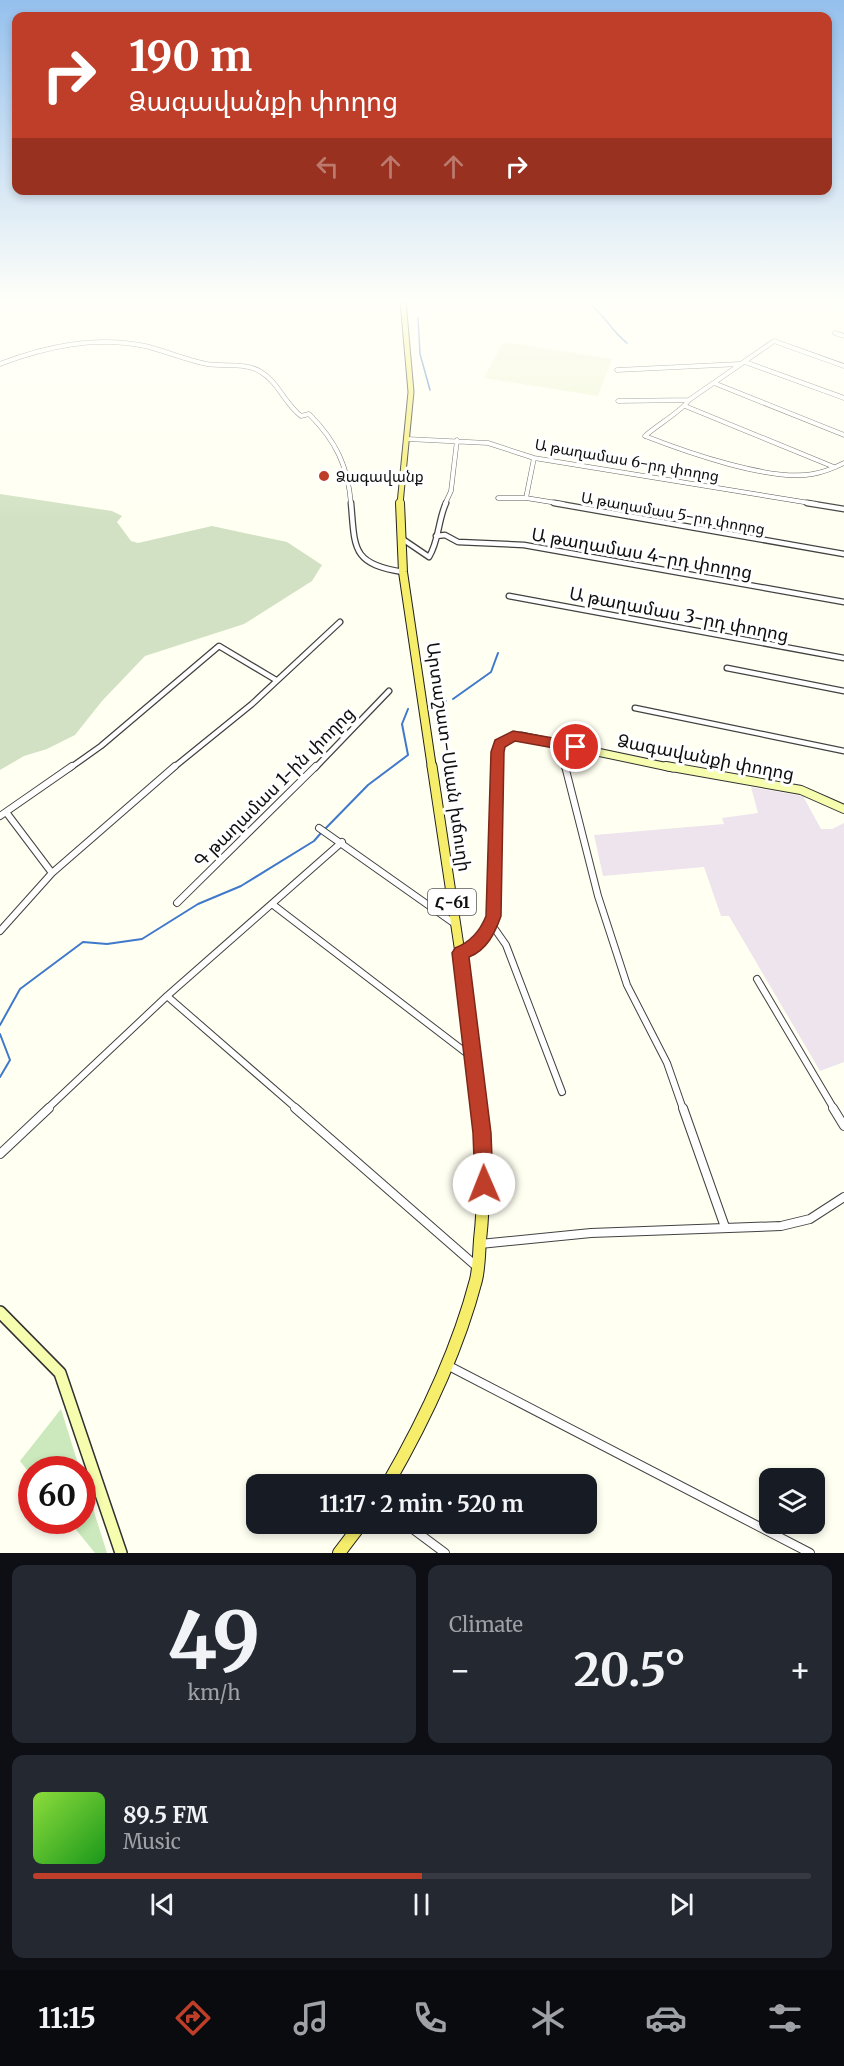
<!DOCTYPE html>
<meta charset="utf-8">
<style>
:root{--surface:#171b24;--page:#242831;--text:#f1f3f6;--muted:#9ea1a6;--line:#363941;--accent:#be3e29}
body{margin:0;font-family:Merriweather,"Noto Sans Armenian",serif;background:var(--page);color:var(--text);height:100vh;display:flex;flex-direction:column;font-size:22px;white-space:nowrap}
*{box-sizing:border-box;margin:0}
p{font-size:20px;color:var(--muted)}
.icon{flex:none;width:33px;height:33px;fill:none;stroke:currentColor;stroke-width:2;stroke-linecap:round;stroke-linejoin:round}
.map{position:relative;height:1553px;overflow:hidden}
.sheet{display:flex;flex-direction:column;gap:12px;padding:12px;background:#0d0f14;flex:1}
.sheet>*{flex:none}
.guide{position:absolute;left:12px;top:12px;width:820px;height:183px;border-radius:12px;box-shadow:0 3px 9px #0003;background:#be3e29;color:#fff;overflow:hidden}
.controls{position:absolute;left:759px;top:1468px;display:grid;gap:12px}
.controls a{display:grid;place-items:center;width:66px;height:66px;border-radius:12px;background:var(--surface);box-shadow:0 3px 9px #0003;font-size:30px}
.speed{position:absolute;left:18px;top:1456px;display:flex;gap:12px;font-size:30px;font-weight:700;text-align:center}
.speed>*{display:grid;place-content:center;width:78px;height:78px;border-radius:50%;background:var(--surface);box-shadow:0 3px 9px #0003;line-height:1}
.speed .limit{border:9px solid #d22;background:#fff;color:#111}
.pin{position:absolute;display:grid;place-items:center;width:51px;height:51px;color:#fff;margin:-26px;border:3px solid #fff;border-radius:50%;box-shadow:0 2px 6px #0007}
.me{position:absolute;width:66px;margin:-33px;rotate:359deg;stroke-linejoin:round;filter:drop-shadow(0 0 4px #0008)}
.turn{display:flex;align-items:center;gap:21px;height:126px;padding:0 18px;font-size:27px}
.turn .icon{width:78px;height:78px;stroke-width:2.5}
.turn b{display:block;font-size:42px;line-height:51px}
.lanes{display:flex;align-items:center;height:57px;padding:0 18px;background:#0003;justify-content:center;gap:30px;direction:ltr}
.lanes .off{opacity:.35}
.big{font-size:45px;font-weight:700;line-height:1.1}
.sheet .card{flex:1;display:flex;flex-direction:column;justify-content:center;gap:9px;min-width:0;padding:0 21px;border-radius:12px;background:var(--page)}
.sheet .dial{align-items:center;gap:0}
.dial b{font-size:78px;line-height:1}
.song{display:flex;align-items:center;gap:18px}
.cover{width:72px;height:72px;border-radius:9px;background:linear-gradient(135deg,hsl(90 70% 55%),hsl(120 70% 35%))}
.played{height:6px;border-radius:3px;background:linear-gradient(90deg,var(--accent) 50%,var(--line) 50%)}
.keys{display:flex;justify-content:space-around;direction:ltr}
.heat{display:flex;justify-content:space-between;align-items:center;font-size:33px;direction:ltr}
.sheet .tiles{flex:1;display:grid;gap:12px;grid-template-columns:1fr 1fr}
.card:last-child{grid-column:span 2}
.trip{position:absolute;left:246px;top:1474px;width:351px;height:60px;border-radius:12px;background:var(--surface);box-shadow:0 3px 9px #0003;font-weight:700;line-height:60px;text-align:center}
.tabs{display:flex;height:96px;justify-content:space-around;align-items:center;background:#090b0e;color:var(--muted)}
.tabs .icon{width:42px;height:42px}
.tabs .current{color:var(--accent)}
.tabs b{font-size:27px;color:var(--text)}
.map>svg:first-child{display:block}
.industrial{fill:#eee4ed}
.farmland{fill:#f1f5d2}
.green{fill:#cbe9bc}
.cemetery{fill:#d2e1c3}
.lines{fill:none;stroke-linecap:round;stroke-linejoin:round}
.stream-far1{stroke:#4079cb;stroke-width:1.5}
.stream{stroke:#4079cb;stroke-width:2}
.street-far3-casing{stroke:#424242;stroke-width:5}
.street-far2-casing{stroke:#424242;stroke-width:7}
.street-far1-casing{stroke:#424242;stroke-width:8}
.street-casing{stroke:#424242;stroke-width:10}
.secondary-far2-casing{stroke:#313131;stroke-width:9}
.secondary-far1-casing{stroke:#313131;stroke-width:10}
.secondary-casing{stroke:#313131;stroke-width:14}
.primary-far3-casing{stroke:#202020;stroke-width:7}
.primary-far2-casing{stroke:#202020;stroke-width:10}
.primary-far1-casing{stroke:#202020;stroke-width:11}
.primary-casing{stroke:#202020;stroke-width:14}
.street-far3{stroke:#fff;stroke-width:4}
.street-far2{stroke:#fff;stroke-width:4.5}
.street-far1{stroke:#fff;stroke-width:6}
.street{stroke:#fff;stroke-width:8}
.secondary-far2{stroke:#f7fdaf;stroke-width:7}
.secondary-far1{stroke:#f7fdaf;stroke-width:8}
.secondary{stroke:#f7fdaf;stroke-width:11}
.primary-far3{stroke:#f6ee6b;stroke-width:5}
.primary-far2{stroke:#f6ee6b;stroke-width:8}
.primary-far1{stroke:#f6ee6b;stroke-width:9}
.primary{stroke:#f6ee6b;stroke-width:12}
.route{fill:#be3e29;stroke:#7c281b;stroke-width:1.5}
.poi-dot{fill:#be3e29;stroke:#fff;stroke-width:2}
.labels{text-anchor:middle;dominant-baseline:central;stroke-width:6;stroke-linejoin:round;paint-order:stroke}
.far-street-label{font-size:15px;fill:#0f0f0f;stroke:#fff}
.far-poi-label{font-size:15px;fill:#0f0f0f;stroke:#fff;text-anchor:start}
.shield{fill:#fff;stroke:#575757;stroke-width:1.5}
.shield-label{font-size:16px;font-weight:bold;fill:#0f0f0f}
.street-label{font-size:18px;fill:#0f0f0f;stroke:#fff}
</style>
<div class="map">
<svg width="844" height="1553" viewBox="0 0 844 1553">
<rect width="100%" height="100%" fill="#fffff2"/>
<!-- industrial -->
<path class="industrial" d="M751,787L803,796L821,829H832L844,823V1062L820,1071L729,916H721L704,867L603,876L594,835L724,824L722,818L758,813Z"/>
<!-- farmland -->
<path class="farmland" d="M503,342L612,359L598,396L484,378Z"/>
<!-- green -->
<path class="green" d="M61,1409L80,1470H32L31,1475L20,1461Z
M83,1477L107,1553H95L69,1521H82Z"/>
<!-- cemetery -->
<path class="cemetery" d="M0,494L112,511L122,516L117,522L131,541L138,543L212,526L287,542L322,565L312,581L244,624L145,656L102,701L75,735L47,749L24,756L0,770Z"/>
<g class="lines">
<!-- stream-far1 -->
<path class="stream-far1" d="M587,301C606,316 610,330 627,343
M418,318L420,354L430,390"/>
<!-- stream -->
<path class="stream" d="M453,699L491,672L498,653
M440,701H446
M324,830L368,785L408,755L402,724L408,709
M0,1025L20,989L83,942L107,944L142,939L198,904L241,886L314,841L321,833
M0,1034L10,1060L0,1077"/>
<defs>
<path id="street-far3" d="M835,333L844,336
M745,362L844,398
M0,364C47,346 95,336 145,346C166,351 186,360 207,364C224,367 246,362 261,372C278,382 285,404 301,416L309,414C336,441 348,466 351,504
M617,370L740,364
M714,383L844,435
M618,401L689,400
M685,406L834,467
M645,436C657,425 682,411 689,400L774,341L844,366
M645,436C686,452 771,482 813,474C824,472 834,468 844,463
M407,439L488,443L534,458L816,504
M498,498H526L563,504
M526,498L534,458
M445,504L451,491L457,440"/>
<path id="street-far2" d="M351,503C355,548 351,564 403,572
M554,503L844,554
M807,503L844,509
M436,536L445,535L458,542L524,545L844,602
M401,538L429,557C439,541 438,520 446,503
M509,596L844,658
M727,668L844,691
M635,708L844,751
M556,743L565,768
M70,768L101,746L219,646L276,680
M173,768L252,704L340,622
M315,768L389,691"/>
<path id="street-far1" d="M565,766L598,896L627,985L667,1063L683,1109
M6,812L52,873
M0,816L72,766
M319,828L455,924
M177,903L316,766
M272,904L473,1058
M492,925L506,945L562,1092
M0,931L52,873L175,766
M757,979L834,1109
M167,996L297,1109
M47,1109L167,996L342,842"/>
<path id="street" d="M295,1108L476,1266
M683,1108L725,1227
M833,1108L844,1126
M0,1154L49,1108
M480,1244L591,1233L781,1226L810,1219L844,1197
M447,1365L810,1553
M406,1524L445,1553"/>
<path id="secondary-far2" d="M497,768C497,749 500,737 521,736L673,768"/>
<path id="secondary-far1" d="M666,766L801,790L844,809
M460,953L482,939L494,916L497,766"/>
<path id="secondary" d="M0,1312L60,1373L121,1553"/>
<path id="primary-far3" d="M400,504L411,392L403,301"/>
<path id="primary-far2" d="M400,503L403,572L432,768"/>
<path id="primary-far1" d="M432,766L460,953L479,1109"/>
<path id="primary" d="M387,1485C424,1421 457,1353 476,1280C479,1268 479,1253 480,1240C485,1195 484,1153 479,1108
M339,1553L361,1524"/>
</defs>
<!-- street-far3 casing -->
<use href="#street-far3" class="street-far3-casing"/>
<!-- street-far2 casing -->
<use href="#street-far2" class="street-far2-casing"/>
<!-- street-far1 casing -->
<use href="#street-far1" class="street-far1-casing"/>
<!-- street casing -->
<use href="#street" class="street-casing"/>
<!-- secondary-far2 casing -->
<use href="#secondary-far2" class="secondary-far2-casing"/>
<!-- secondary-far1 casing -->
<use href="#secondary-far1" class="secondary-far1-casing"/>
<!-- secondary casing -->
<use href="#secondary" class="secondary-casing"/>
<!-- primary-far3 casing -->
<use href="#primary-far3" class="primary-far3-casing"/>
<!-- primary-far2 casing -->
<use href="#primary-far2" class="primary-far2-casing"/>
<!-- primary-far1 casing -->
<use href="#primary-far1" class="primary-far1-casing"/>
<!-- primary casing -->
<use href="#primary" class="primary-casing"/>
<!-- street-far3 -->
<use href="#street-far3" class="street-far3"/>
<!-- street-far2 -->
<use href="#street-far2" class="street-far2"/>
<!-- street-far1 -->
<use href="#street-far1" class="street-far1"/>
<!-- street -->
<use href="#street" class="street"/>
<!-- secondary-far2 -->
<use href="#secondary-far2" class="secondary-far2"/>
<!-- secondary-far1 -->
<use href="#secondary-far1" class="secondary-far1"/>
<!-- secondary -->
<use href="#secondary" class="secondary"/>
<!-- primary-far3 -->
<use href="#primary-far3" class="primary-far3"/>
<!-- primary-far2 -->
<use href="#primary-far2" class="primary-far2"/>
<!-- primary-far1 -->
<use href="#primary-far1" class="primary-far1"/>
<!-- primary -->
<use href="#primary" class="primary"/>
</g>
<!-- sky -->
<linearGradient id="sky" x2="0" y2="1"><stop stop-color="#95c0ed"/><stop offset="0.58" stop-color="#fffff9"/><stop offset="1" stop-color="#fffff9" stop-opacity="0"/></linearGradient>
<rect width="844" height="519" fill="url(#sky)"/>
<!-- route -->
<path class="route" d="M513,731L576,742L583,747L576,752L515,741L505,747L504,752L501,916C495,933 487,950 469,957L491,1133L493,1184L491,1190L484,1193L478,1190L475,1184L473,1133L452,953L455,948C471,942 480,931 486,916L491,752L495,740Z"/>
<!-- markers -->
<circle class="poi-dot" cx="324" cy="476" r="6"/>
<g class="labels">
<!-- far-street labels -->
<g class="far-street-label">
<text transform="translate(627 460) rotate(10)">Ա թաղամաս 6-րդ փողոց</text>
<text transform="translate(673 513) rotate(10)">Ա թաղամաս 5-րդ փողոց</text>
</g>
<!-- far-poi labels -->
<g class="far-poi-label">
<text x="336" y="476">Ձագավանք</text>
</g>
<!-- shield labels -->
<rect class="shield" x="428" y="889" width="48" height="26" rx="4.5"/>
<g class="shield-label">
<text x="452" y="902">Հ-61</text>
</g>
<!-- street labels -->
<g class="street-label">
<text transform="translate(642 553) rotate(10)">Ա թաղամաս 4-րդ փողոց</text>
<text transform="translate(679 614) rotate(11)">Ա թաղամաս 3-րդ փողոց</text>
<text transform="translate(449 757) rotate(82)">Արտաշատ-Սևան խճուղի</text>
<text transform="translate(706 757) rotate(11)">Ձագավանքի փողոց</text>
<text transform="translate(274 787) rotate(-45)">Գ թաղամաս 1-ին փողոց</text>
</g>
</g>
</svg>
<div class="controls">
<a><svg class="icon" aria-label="layers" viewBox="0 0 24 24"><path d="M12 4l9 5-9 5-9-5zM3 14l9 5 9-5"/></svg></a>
</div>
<div class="speed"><div class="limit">60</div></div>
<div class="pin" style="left:576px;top:747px;background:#d93025"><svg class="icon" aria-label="arrive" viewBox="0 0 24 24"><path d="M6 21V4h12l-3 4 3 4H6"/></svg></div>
<svg class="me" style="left:484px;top:1184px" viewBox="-20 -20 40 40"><circle r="19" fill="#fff"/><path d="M0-13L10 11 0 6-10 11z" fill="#be3e29"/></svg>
<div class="trip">11:17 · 2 min · 520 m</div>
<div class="guide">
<div class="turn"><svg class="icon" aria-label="right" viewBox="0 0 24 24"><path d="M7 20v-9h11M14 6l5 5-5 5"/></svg><div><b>190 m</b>Ձագավանքի փողոց</div></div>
<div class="lanes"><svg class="icon off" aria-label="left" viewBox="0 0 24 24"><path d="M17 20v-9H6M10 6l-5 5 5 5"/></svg><svg class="icon off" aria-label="ahead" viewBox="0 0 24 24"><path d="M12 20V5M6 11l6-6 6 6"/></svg><svg class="icon off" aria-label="ahead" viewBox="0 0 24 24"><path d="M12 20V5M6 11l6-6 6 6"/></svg><svg class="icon" aria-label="right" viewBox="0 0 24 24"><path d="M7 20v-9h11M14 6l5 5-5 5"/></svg></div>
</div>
</div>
<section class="sheet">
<div class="tiles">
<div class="card dial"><b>49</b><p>km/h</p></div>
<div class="card"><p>Climate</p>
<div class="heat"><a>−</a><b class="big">20.5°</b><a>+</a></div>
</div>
<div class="card">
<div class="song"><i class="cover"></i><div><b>89.5 FM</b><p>Music</p></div></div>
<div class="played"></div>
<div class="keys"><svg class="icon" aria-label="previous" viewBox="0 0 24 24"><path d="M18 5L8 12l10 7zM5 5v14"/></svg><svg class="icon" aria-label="pause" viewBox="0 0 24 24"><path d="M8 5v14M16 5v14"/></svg><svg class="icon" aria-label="next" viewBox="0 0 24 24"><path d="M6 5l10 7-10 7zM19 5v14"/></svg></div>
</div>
</div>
</section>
<nav class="tabs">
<b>11:15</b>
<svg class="icon current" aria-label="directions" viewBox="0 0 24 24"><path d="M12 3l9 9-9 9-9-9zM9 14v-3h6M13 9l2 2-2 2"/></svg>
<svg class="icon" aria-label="music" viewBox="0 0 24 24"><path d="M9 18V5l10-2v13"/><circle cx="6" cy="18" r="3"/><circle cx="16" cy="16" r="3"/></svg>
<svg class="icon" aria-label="phone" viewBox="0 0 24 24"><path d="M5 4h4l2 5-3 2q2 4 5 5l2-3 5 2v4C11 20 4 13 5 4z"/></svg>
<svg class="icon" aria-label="climate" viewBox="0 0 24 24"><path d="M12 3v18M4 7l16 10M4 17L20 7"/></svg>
<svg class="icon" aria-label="car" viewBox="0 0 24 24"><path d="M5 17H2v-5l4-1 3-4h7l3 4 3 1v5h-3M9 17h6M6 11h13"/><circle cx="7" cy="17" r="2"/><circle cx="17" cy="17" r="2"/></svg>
<svg class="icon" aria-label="filters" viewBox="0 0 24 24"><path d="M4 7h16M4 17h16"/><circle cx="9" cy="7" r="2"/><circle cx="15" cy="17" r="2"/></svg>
</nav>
